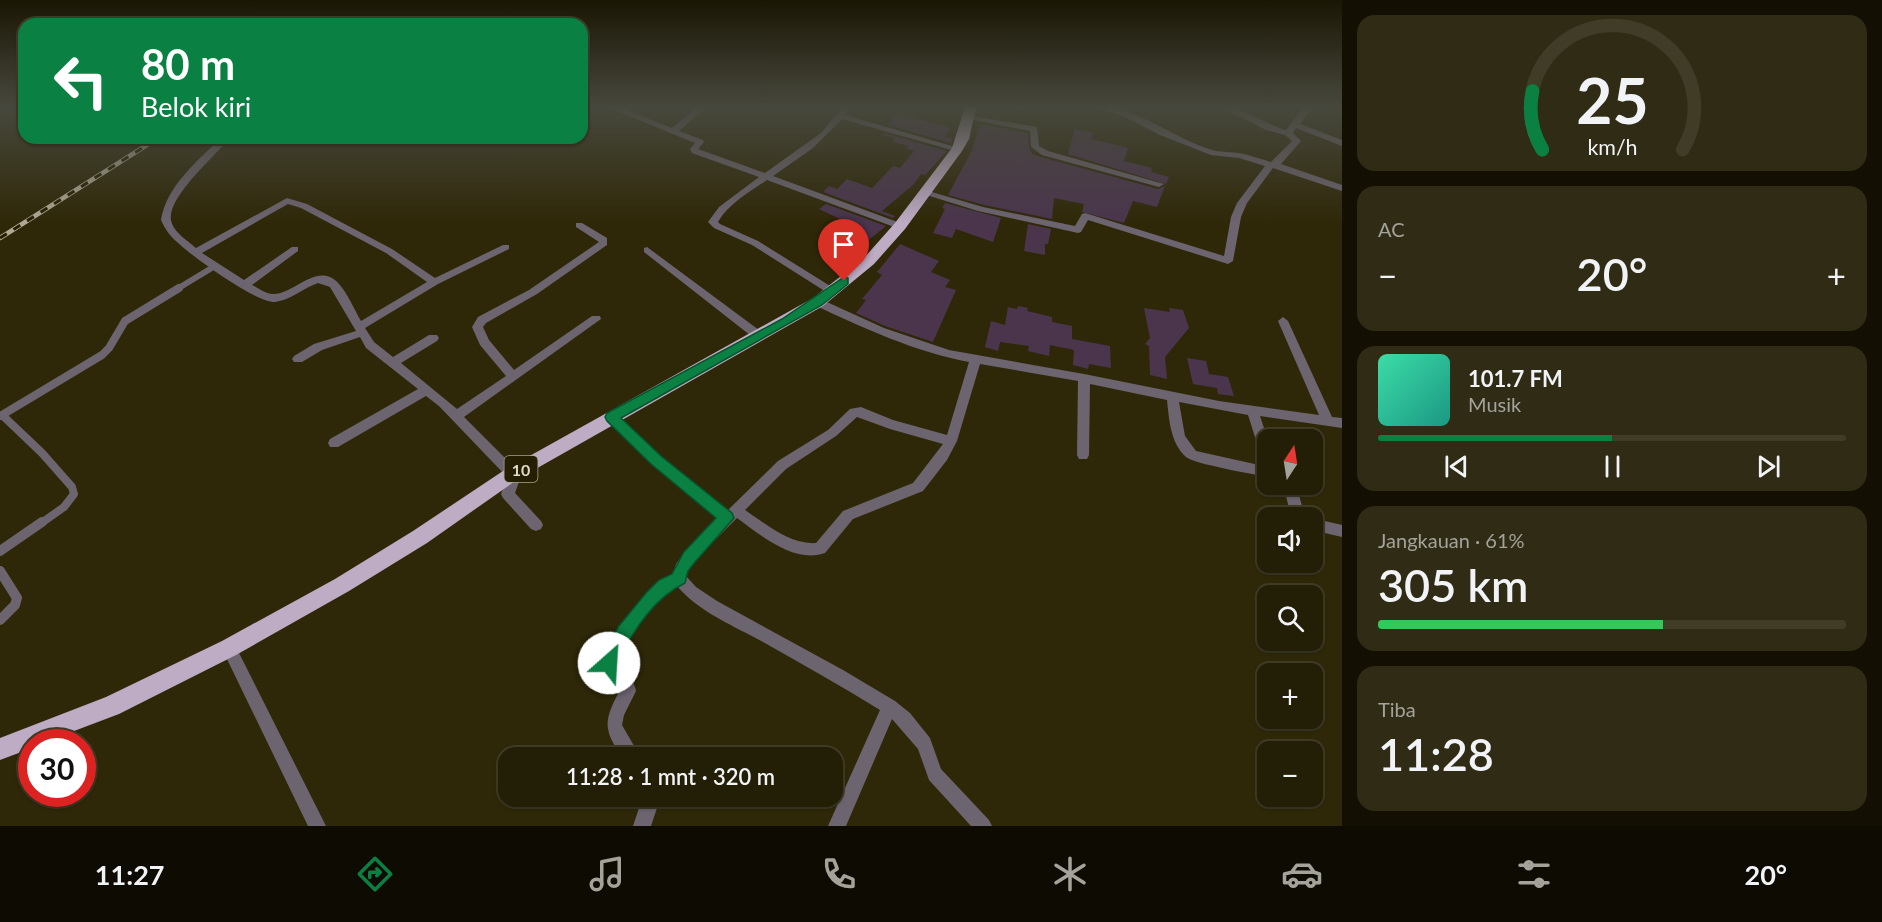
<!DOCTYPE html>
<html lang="id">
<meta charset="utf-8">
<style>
:root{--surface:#231e06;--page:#2f2b14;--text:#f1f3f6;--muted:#a3a29b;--line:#403c28;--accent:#0b8043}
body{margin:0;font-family:Lato,sans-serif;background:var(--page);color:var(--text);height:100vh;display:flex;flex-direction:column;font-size:22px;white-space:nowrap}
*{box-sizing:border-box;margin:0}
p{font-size:20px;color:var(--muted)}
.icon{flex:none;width:33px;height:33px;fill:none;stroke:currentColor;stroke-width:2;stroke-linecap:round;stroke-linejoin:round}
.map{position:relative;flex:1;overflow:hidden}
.drawer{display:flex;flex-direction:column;gap:15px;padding:15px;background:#131003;width:540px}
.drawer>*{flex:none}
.banner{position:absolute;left:18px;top:18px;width:570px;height:126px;border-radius:18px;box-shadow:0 2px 4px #0004,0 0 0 2px var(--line);background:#0b8043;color:#fff;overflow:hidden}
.needle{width:39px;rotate:12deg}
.tools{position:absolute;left:1257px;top:429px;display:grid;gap:12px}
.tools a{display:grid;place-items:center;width:66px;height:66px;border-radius:12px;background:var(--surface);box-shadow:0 2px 4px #0004,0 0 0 2px var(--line);font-size:30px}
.speed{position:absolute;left:18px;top:729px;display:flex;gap:12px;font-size:30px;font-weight:700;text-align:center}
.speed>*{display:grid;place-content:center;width:78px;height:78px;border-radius:50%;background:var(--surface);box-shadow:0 2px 4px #0004,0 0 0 2px var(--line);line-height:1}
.speed .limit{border:9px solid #d22;background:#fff;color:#111}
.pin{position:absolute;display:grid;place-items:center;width:51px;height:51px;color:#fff;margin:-62px -26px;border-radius:50% 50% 50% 0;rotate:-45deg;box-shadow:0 0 6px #0007}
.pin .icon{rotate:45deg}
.me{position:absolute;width:66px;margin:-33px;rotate:26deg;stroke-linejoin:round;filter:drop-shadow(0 0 4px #0008)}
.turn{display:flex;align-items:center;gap:21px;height:126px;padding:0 24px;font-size:27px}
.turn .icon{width:78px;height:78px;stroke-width:2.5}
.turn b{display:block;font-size:42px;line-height:51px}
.big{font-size:45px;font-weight:600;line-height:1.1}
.drawer .widget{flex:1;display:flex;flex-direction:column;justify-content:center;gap:9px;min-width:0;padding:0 21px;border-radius:18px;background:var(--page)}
.drawer .dial{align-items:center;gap:0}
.dial svg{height:156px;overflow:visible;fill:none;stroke:var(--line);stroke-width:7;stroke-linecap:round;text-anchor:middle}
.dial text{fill:var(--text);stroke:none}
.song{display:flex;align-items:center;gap:18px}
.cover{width:72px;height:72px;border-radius:9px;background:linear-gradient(135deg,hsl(160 70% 55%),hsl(170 70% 35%))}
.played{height:6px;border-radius:3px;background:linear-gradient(90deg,var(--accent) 50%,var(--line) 50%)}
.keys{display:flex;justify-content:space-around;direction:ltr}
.heat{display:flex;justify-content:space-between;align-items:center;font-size:33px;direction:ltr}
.charge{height:9px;border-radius:4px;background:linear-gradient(90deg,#34c759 61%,var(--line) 0)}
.trip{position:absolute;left:498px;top:747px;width:345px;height:60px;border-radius:18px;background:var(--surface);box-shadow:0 2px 4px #0004,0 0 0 2px var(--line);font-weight:600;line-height:60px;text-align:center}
.menu{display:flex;height:96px;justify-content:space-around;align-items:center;background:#0e0c02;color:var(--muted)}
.menu .icon{width:42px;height:42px}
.menu .on{color:var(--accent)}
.menu b{font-size:27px;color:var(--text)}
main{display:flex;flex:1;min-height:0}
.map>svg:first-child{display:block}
.building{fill:#4a354d}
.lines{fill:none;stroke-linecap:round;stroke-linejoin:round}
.service-far2{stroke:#6c646f;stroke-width:6}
.service-far1{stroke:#6c646f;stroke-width:8}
.service{stroke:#6c646f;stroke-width:10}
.minor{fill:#6c646f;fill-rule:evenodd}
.trunk{fill:#beabc4;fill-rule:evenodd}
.rail-casing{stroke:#afa994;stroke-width:4.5}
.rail{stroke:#251e01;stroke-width:3;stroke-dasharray:8;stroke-linecap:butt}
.route{fill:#0b8043;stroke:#07532c;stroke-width:1.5}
.labels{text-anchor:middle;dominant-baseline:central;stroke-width:6;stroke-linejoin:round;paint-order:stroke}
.shield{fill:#251e01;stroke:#a7a28d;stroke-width:1.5}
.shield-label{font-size:16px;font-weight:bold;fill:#dfdac9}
</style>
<main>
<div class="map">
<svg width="1342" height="826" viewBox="0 0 1342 826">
<rect width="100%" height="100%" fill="#2f2808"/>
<!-- building -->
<path class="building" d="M898,111L914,115L913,118L950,127L945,137L953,139L951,143L888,125Z
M981,124L1028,133L1029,147L1032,154L1041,157L1158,189L1165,186L1157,207L1133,201L1124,223L1082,212L1084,204L1054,198L1052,219L984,205L948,195L971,152Z
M1075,129L1093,133L1091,139L1128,148L1124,161L1152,168L1151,172L1169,177L1166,184L1068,154Z
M884,133L947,151L925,175L921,174L914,184L882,211L895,216L893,218L823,192L829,186L837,189L847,179L872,188L893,166L900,168L914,151L907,149L908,146L893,142L895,138L883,135Z
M945,203L1001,218L993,242L956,229L952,238L933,233L945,209L942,208Z
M826,204L886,226L854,252L821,235L840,219L819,209Z
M1028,224L1051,229L1048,244H1045V255L1024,251Z
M900,244L939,261L931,272L950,280L945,287L956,290L933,342L885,326L856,313L866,300L862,299L882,275L877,272Z
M1018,306L1028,308L1027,311L1052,317V322L1072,326V339L1110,346L1111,368L1089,364L1088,369L1073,365L1074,350L1050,345L1049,356L1028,351L1029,346L1000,342L998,351L985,347L991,321L1005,325L1008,307L1017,309Z
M1144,308L1170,312L1169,308L1183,310L1189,328L1165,357L1167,379L1150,375L1149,346L1145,344L1150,338Z
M1187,358L1206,361L1209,374L1228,377L1234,396L1218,394L1217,388L1193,384Z"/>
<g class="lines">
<!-- service-far2 -->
<path class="service-far2" d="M177,289L215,266"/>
<!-- service-far1 -->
<path class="service-far1" d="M2,415L102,355L109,348L125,321L179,288
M0,416L2,415L42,453L72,487L74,494L64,507L40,524"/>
<!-- service -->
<path class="service" d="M0,551L42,522
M0,571L17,598L15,605L0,620"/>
<!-- minor -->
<path class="minor" d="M607,107H619L672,128L697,107H706L679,131L703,140L704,142L698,149L765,173L821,133L843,107H851L845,115L962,149L955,151L842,119L813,148L773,176L903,224V228H897L767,180C751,191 728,204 718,222L720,224L758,241L835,289L836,291L831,295L752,245L714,228L708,222L719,207L759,177L692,153L690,149L695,143Z
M1098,107C1140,107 1176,141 1216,151C1223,152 1231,152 1239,153C1250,155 1260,159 1271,162L1292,141L1285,135L1266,130L1221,107C1244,107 1264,124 1286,130L1304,107H1313L1300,124L1342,140V146L1296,128L1293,133L1301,141L1281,164L1342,185V191L1273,168L1247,203L1241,217L1233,261L1228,264L1088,220L1081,232L1078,233L978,211L920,193L925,190L983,207L1075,226L1082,214L1085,213L1224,256L1231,217L1237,203L1265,166L1239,158L1211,155L1160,135L1127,118Z
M966,115L1037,127L1039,146L1048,151L1164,184L1159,187L1042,155L1031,147L1030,131L969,119L965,117Z
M221,138H230C216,155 167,197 171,220C173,232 188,241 196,248L287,198L307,204L392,249L435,278L503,245H509V249L438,284L365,328L374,342L393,357L429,335H437L439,338L437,341L401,363L457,409L506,376L480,345L472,327L478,317L529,290L599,242L576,227V223H582L607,238V245L537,294L486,323L483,327L489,340L514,370L592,316H600L601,319L464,417L517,470L520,479L515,493L541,521L543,525L541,529L536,531L531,529L503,498L501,494L507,477L439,406L426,396L338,447H330L328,443L330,439L418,389L366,348L360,337L322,350L302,362H294L292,359L294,356L314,344L356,331L330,287L318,283C303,288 291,300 275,302C256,303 193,257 177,242C170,236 165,229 161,220C166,187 198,160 221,138ZM288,204L301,208L386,253L427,282L361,321C354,309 348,294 339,284C318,260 294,295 273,294C266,294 258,288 252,285L298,251V247H292L244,280L202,253Z
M647,247L763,333L764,336L763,339H755L644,252V248Z
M818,298L884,328L949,350L1084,374L1219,401L1319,415L1278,321L1283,317L1288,321L1332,417L1342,418V428L1260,416L1268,440V464L1264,463L1262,459L1248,415L1179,402L1185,436L1196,451L1268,467V477C1253,474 1194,464 1186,457C1170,443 1169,418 1167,400L1090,384L1089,455L1087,459H1079L1077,455L1078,381L980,364L957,441L947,460L923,491L853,519L825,553C795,564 760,535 737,518L694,561L686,576L696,587L717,601L843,670L895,701L910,713L930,738L941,769L989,820L992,826H971L929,780L918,749L892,719L846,826H828L880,710C841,686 802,664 763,642C734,626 699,612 677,586C654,603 626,632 617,660C620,673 634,677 636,691L624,715L622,725L641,758H623C602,729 604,720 620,690L608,676L602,664L607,646L622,622L655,586L673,574L676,564L684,553L718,519L652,464L607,420L605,417L607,414H615L660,456L727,511L778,461L828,430L850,409L861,407L893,420L947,435L969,362C915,352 864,328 814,305L813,302L814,299ZM857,417L890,429L943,444L913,483L843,511L816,543C790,545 766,524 745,510L786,469L836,436Z
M1283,484H1296L1302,506L1309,518H1295L1289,508Z
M1312,518L1342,525V537L1312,530Z
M229,641L234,643L326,826H308L224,653L221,648L224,643Z
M641,796H658L659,802L651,826H633L641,802Z"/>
<!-- trunk -->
<path class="trunk" d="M965,107H976L969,139L962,151L905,229L874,264L823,306L518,479L427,543L349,591L236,655L119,714L45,742H32V748L0,760V738L106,697L222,641L335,579L413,531L506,469L813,298L864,258L895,223L952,148Z"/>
<defs>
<path id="rail" d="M0,238L158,138"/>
</defs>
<!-- rail casing -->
<use href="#rail" class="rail-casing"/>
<!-- rail -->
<use href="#rail" class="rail"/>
</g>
<!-- sky -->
<linearGradient id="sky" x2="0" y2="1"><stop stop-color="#1a1604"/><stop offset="0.48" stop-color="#47483d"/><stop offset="1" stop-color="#47483d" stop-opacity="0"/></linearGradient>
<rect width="1342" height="223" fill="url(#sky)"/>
<!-- route -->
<path class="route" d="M844,277L848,278V284L822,305L621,418L661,456L732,513L734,518L695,562L688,571L685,583C652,599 629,637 615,669L609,672L603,669L601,658L619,626L646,593L659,580L672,574L684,552L716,518L651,464L607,421L605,417L607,413L782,319Z"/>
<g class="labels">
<!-- shield labels -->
<rect class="shield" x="504.5" y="456" width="33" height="26" rx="4.5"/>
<g class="shield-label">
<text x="521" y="469">10</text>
</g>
</g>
</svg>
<div class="tools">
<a><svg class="needle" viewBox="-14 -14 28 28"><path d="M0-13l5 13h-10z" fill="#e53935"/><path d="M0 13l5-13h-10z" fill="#a3a29b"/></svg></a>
<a><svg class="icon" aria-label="sound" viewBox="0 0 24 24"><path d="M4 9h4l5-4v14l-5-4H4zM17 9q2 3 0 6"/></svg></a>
<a><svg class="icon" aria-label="search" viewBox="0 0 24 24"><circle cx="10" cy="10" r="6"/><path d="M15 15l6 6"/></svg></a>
<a>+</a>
<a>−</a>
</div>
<div class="speed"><div class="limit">30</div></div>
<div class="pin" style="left:844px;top:281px;background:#d93025"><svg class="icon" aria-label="arrive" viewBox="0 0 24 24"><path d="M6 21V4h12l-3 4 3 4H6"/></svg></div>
<svg class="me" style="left:609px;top:663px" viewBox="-20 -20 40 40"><circle r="19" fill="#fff"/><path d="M0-13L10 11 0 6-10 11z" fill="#0b8043"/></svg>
<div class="trip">11:28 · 1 mnt · 320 m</div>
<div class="banner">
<div class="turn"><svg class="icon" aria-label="left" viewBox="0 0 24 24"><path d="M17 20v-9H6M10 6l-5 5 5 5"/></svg><div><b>80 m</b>Belok kiri</div></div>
</div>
</div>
<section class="drawer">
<div class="widget dial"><svg viewBox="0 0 100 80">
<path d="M14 69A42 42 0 1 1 86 69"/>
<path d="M14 69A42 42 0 0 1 9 39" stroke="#0b8043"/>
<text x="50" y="56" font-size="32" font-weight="700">25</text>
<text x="50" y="72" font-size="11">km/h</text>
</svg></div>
<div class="widget"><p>AC</p>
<div class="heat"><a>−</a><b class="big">20°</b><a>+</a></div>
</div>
<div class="widget">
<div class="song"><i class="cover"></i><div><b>101.7 FM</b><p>Musik</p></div></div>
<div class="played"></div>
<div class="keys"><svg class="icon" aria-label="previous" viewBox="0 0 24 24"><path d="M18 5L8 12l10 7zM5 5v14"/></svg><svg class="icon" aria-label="pause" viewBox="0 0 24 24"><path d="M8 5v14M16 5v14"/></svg><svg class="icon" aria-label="next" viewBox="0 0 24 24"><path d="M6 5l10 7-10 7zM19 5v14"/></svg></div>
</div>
<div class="widget"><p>Jangkauan · 61%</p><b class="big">305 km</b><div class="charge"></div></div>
<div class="widget"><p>Tiba</p><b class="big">11:28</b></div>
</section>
</main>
<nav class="menu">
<b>11:27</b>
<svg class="icon on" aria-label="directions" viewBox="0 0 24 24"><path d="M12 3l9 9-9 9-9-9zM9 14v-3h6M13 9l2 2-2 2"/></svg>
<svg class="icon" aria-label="music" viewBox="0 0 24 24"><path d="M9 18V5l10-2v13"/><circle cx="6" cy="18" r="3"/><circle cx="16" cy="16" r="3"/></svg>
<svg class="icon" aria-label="phone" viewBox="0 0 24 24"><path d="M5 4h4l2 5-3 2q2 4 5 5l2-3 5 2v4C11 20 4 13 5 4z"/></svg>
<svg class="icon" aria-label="climate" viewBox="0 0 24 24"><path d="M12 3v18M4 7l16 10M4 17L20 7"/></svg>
<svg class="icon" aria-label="car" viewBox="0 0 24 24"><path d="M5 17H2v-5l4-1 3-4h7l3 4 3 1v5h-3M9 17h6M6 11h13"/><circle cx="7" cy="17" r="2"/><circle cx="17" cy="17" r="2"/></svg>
<svg class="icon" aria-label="filters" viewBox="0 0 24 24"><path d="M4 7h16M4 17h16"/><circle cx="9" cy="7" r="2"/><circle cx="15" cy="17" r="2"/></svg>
<b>20°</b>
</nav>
